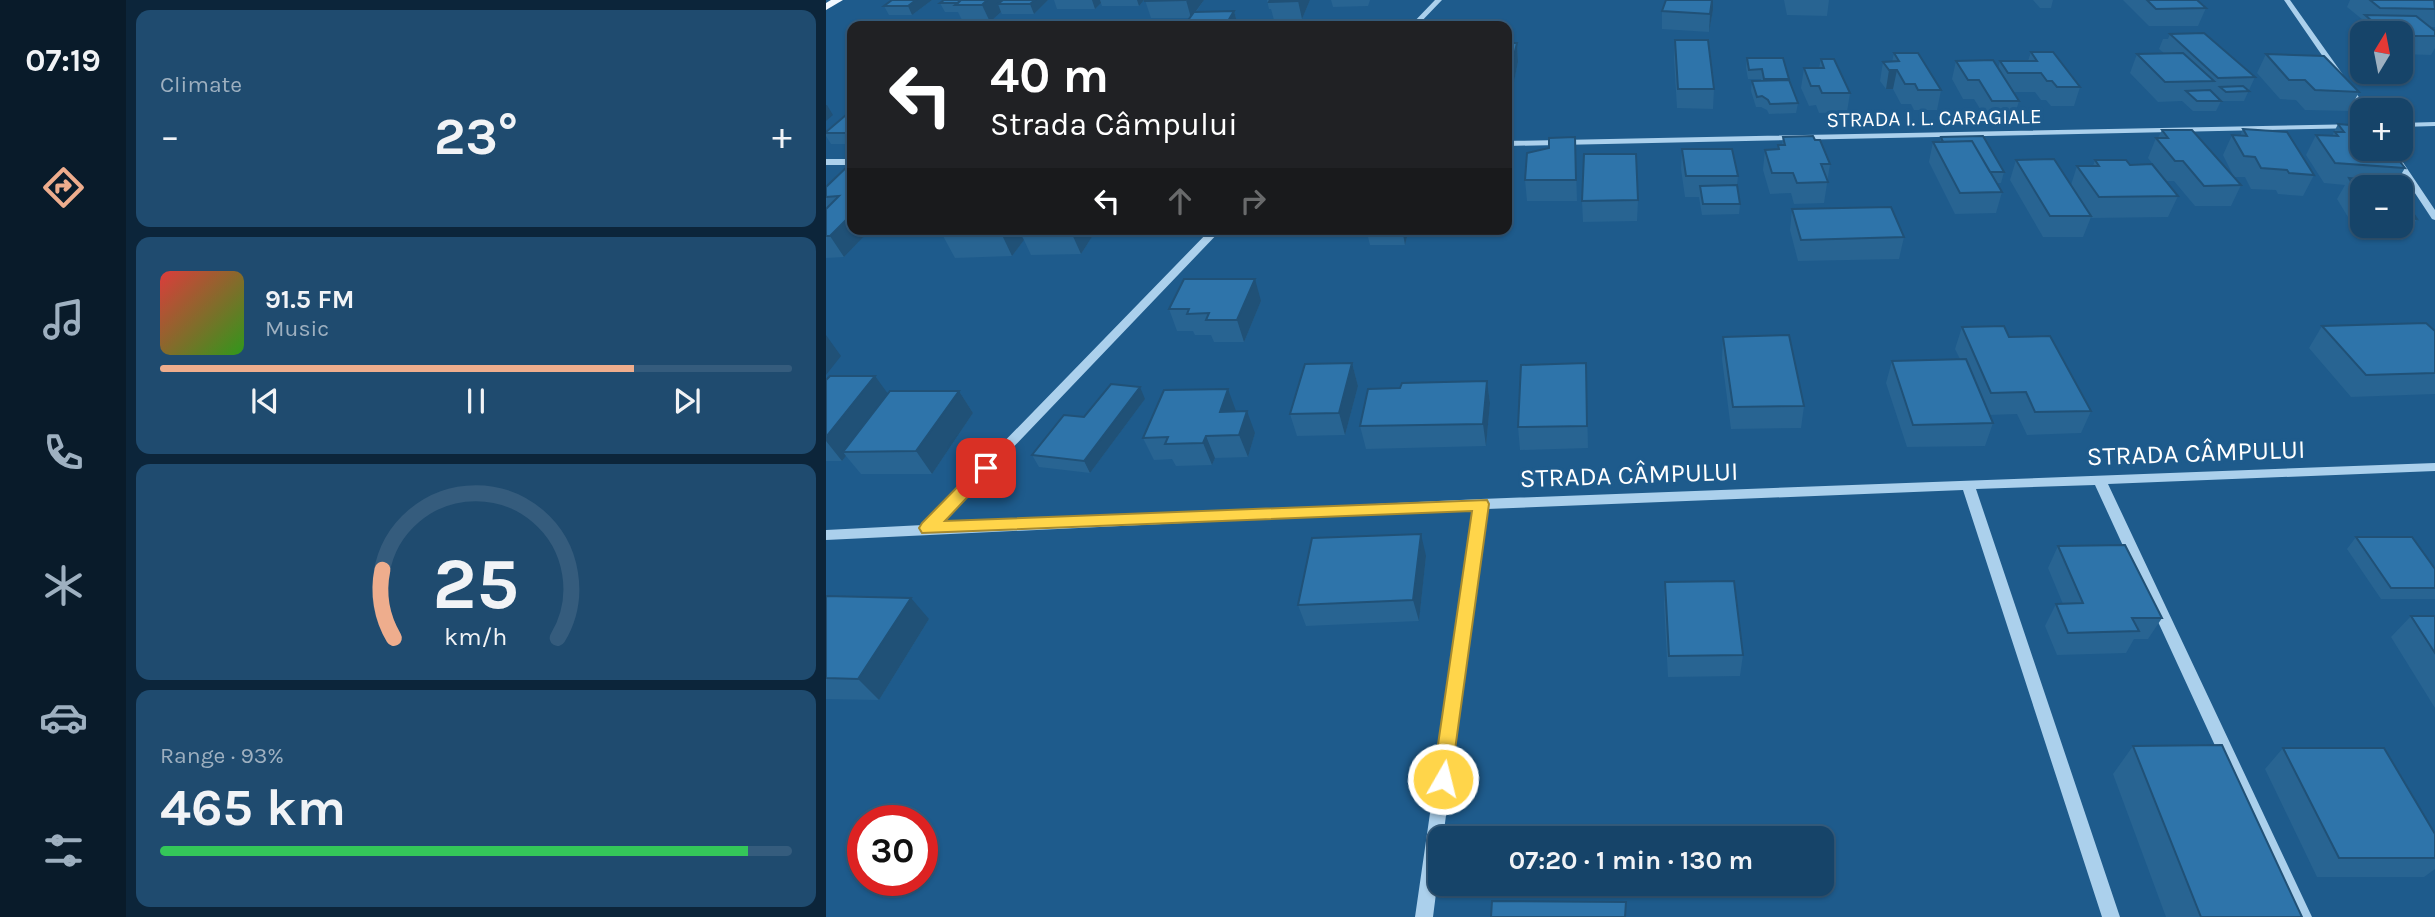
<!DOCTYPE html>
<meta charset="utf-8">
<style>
:root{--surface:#164469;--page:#1f4b6f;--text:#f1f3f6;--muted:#9eb0c0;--line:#355c7d;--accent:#eead8d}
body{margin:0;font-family:Karla,sans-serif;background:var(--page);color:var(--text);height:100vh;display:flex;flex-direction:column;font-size:26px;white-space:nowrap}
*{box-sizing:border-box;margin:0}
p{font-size:23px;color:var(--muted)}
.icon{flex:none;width:38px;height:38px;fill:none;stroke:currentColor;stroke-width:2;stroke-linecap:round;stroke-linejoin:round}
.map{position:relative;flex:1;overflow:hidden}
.sheet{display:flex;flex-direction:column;gap:10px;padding:10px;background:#0c253a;width:700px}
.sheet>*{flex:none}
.hud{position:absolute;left:21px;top:21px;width:665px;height:214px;border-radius:14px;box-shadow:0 2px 5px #0004,0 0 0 2px var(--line);background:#202124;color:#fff;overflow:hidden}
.needle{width:46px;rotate:10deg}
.controls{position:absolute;left:1524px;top:21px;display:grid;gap:14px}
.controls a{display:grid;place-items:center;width:63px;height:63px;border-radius:14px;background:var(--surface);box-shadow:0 2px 5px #0004,0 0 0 2px var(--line);font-size:35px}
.speed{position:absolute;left:21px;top:805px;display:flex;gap:14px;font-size:35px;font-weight:700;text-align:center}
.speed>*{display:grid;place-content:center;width:91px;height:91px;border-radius:50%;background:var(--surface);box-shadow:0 2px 5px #0004,0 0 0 2px var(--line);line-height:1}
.speed .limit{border:10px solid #d22;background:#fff;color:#111}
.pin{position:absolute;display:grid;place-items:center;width:60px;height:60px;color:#fff;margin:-30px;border-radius:14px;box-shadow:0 4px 10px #0006}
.me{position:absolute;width:77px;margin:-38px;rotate:8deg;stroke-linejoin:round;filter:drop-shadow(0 0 5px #0008)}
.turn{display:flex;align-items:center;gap:24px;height:147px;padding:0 28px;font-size:32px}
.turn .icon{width:91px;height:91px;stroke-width:2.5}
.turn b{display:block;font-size:49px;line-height:60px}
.lanes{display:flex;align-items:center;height:66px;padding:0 28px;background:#0003;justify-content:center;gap:35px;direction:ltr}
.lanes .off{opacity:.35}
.big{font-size:52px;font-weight:700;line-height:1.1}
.sheet .tile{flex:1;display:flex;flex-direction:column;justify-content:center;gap:10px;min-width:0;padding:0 24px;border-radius:14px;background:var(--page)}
.sheet .dial{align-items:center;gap:0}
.dial svg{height:182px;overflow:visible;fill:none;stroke:var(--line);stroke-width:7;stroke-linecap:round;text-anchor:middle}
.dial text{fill:var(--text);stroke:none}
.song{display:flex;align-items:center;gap:21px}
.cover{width:84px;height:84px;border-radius:10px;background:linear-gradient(135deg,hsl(0 70% 55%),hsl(110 70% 35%))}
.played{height:7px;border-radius:4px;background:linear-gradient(90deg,var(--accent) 75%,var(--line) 75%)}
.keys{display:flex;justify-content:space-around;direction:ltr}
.heat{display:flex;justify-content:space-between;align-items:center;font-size:38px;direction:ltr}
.charge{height:10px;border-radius:5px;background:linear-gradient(90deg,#34c759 93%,var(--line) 0)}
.trip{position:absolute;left:602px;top:826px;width:406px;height:70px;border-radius:14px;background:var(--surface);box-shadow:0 2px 5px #0004,0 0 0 2px var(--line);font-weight:700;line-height:70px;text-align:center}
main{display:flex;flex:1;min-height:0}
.tab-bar{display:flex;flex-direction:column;width:126px;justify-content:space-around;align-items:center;background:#091b2a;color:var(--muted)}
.tab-bar .icon{width:49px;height:49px}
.tab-bar .on{color:var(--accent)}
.tab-bar b{font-size:32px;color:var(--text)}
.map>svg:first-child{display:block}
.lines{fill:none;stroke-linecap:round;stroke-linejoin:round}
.minor{fill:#abd0ec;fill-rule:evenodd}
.major{fill:#f1f8ff;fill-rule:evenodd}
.wall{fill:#286492;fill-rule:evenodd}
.shaded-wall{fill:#205177}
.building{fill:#2e74aa;stroke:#205177;stroke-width:2}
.route{fill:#ffd54a;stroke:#a68a30;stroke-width:2}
.labels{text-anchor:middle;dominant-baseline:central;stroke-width:7;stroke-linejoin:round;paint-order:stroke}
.far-street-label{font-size:21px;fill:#fff;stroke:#1e5b8c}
.street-label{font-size:26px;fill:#fff;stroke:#1e5b8c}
</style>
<main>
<nav class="tab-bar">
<b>07:19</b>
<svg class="icon on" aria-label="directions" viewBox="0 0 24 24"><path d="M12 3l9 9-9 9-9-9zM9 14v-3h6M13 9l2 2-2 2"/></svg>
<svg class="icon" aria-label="music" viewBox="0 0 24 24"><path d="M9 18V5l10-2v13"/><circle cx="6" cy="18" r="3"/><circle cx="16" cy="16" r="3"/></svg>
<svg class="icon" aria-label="phone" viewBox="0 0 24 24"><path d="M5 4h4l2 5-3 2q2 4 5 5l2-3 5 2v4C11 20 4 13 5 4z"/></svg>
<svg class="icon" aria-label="climate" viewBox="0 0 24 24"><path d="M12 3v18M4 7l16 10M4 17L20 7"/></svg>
<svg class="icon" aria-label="car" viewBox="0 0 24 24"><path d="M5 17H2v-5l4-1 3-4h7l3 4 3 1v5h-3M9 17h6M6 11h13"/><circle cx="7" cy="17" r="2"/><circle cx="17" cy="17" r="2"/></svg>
<svg class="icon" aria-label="filters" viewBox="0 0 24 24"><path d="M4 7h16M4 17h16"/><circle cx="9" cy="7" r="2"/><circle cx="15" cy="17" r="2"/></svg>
</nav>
<section class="sheet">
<div class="tile"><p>Climate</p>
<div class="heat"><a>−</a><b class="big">23°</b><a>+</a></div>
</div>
<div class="tile">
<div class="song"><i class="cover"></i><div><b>91.5 FM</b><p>Music</p></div></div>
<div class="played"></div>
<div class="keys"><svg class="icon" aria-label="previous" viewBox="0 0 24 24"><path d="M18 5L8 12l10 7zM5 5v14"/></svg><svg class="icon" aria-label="pause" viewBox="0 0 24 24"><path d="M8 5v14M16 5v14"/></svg><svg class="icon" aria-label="next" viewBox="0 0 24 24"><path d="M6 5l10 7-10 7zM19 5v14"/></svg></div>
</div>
<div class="tile dial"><svg viewBox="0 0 100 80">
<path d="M14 69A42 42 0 1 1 86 69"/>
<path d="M14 69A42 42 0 0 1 9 39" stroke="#eead8d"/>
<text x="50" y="56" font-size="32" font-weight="700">25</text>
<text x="50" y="72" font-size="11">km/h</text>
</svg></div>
<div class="tile"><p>Range · 93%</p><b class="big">465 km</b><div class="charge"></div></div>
</section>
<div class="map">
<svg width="1609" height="917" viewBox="0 0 1609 917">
<rect width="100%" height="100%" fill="#1e5b8c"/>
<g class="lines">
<!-- minor -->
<path class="minor" d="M609,0H616L591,26H584Z
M1458,0H1464L1542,110L1535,112Z
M1609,122V126L1575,127V123Z
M1536,124V128L681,146V141Z
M1560,149H1568L1609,210V220L1606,219Z
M0,159H26V165H0Z
M385,229H396L113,525L655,499L1609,463V471L1282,484L1486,917H1468L1269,485L1150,489L1294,917H1276L1137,490L661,509L617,838H614V862L607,917H589L648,509L0,540V530L97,525Z"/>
<!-- major -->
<path class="major" d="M5,0H17L0,10V3Z"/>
</g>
<!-- wall -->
<path class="wall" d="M66,0H106L86,15H63L58,6Z
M222,0L208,14H176L175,12L164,22H137L132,12H119L114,3Z
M228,0H318L313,6H276L275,3L269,9H231Z
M319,0H378L370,12L408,11L412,26H358L363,18H325Z
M441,0H484L476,19L448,20L445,9H443Z
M505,0H544L542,6L507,7Z
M958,0H1003L1001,16L961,15Z
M1207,0H1227L1225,8H1214Z
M1297,0H1371L1380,8L1372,26H1323Z
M1524,0H1608L1609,27H1603L1609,31V48L1605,55L1575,54V33H1536V49L1526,40L1537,20L1521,7Z
M887,10L883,32L836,29V11Z
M1344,34L1429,77L1418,101H1395L1390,111H1367L1356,101L1332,102L1304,73L1311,54L1338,53L1333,49L1337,39H1342Z
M849,40L888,89L887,109L851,108L848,59Z
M681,43H691L692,62L686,91H681Z
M1205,52L1254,87L1248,106H1225L1220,100H1215L1209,92H1188L1193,101L1187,120H1161L1148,99H1137L1126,79L1130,61L1172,69L1174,61H1202Z
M1068,53L1115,90L1111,110H1088L1085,104H1075L1067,89H1060L1054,81L1057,62H1066Z
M1440,54L1533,92L1523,111L1479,110L1470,100L1454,99L1431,73Z
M921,58L963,79L972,103L970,113L943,114L941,110L935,107H930L925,91L926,81H935V79H922L920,68Z
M995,59L1024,93L1021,112L993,113L990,105L983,106L975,88L978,68H993Z
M26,115V144H5L0,136V132Z
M1512,124L1536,126V149H1564L1579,168L1570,183H1573L1586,202L1582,206L1591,219L1577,240L1533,235L1511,199L1519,185L1498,183L1480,155L1490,135L1506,136ZM1536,187H1575V226H1536Z
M1417,129L1488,175L1477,196L1452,194L1450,190L1425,189L1419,177H1408L1397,155L1406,135L1414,136Z
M1336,130L1415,185L1405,206H1369L1348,181H1340L1322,158L1330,138H1332Z
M749,137L751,201H701L699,180L723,148Z
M957,137L989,140L1004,164L998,203L968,204L965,193L944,194L937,170L939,150L952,149V145H956Z
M1115,137L1178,172L1175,183H1170L1176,192L1170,213L1129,214L1103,162L1107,142H1114Z
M856,149L912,176L911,185L914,204L913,214L876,215L873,197H859L855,169Z
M1190,160L1245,185L1251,166H1267L1269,160L1304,165L1352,196L1342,217L1266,218L1265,217L1257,237H1217L1184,180Z
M26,163V229H45L18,257L0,258V187Z
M812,200L811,221L757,222L756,201Z
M966,209L1078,237L1073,259L972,261L964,230Z
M115,229H271L255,254L205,255L198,240L186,256L129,258L117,236L118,235Z
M540,229H583L579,245H544Z
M603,229H654L653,234H604Z
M435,301L418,342H388L385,335H369L367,331H351L343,309Z
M1496,326L1609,331V394L1525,397L1483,348Z
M1136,327L1183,337L1265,411L1255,433L1201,435L1191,414L1163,415L1167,423L1159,446L1081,447L1060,383L1066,361L1134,359L1129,349Z
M897,337L978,406L975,428L905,429L896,359Z
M526,363L532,386L519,435L471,436L464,414Z
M760,363L762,448L694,450L692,427Z
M0,380L62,394L133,391L147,413L106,474H35L20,456L16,461H0Z
M661,381L664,403L660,446L540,449L534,426L574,388Z
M319,399L264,473L213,467L206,455L258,417Z
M410,411L429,433L422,457L389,458L386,465L350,466L346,459L328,460L317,438Z
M1530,537L1609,569V599H1555L1521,549Z
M1232,546L1336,618L1322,639H1308L1300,653L1231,655L1219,626L1230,604H1237L1222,568Z
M600,556L593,621L480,626L472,605Z
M839,582L917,655L914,676L842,677L838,604Z
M0,596L103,619L53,700L0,699Z
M1585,616H1609V708L1565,637Z
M1307,746L1476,917H1340L1287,774Z
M1457,748L1609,858V869L1598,877H1491L1439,769Z"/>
<!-- shaded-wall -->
<path class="shaded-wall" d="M90,0H106L86,15L82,6Z
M147,0H189L172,4L175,12L164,22L156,5Z
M209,0H222L208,14L204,4Z
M266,0H274L275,3L269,9Z
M311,0H318L313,6Z
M360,0H378L365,18Z
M472,0H484L476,19L472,1Z
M886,0H887V10L883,32L884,14Z
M408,11L412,26H399Z
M691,43L692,62L686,91L684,72Z
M1063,70H1071L1067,89H1060Z
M0,105H1L7,115L0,121Z
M26,214V229H45L18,257L4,236Z
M180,229H205L194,233L198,240L186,256L176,235Z
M247,229H271L255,254L245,232Z
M576,229H583L579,245Z
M429,279L435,301L418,342L411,320Z
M0,335L15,356L0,375Z
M526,363L532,386L519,435L513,413Z
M49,376L65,398L17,452L20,456L16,461L0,441V437Z
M661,381L664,403L660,446L657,424Z
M314,387L319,399L264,473L258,461Z
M402,389L410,411L394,412Z
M133,391L147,413L106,474L90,451Z
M421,411L429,433L422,457L413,435Z
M380,436L389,458L386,465L377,443Z
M595,534L600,556L593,621L587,600Z
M85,598L103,619L53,700L32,679Z"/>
<!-- building -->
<path class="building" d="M66,0H90L82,6H58Z
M118,0H135L132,3H114Z
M135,0H161L156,5H129Z
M177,0H209L204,4H172Z
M319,0H360L319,1Z
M444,0H472V1L443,2Z
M840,0H886L884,14L836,11Z
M1321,0H1371L1380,8L1330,9Z
M1544,0H1608L1609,9L1554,8Z
M408,11L399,26H358L368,12Z
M1539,15L1590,16L1609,31V36H1575V33H1549L1535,22L1546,21Z
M82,25H116L115,26H80Z
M1378,33L1429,77L1392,78L1344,34Z
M849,40H882L888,89H852Z
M681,43H691L684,72H681Z
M1205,52H1227L1254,87H1231L1226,81H1221L1215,73H1182L1174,61H1211Z
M1068,53H1092L1115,90H1092L1089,84H1079L1071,70H1063L1057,62L1073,61Z
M1357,53L1388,81L1339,82L1311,54Z
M1440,54L1498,56L1533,92L1489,90L1479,80H1463Z
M921,58H957L963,79H938L936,69L923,70Z
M995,59H1008L1024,93H996L993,86H985L978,68H998Z
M1167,60L1193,101H1166L1153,80H1142L1130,61Z
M963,80L972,103L944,104L942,100L936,96L931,97L926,81Z
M1417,86L1423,91L1400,92L1394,87Z
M1384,90L1395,101H1371L1360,91Z
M20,115H26V133H0V132Z
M1512,124L1536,126V149H1564L1579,168L1509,163L1490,135L1512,136L1509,132H1518Z
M1417,129L1461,132L1488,175L1463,173L1461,170L1435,168L1429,157L1418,156L1406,135L1421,136Z
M1336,130H1366L1415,185L1378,186L1357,161H1349L1330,138H1342Z
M987,136L989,140H994L1004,164H995L1002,182L971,183L967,173H946L939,150L953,149L952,145H959L957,137Z
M1157,136L1178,172H1164L1146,141L1117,142L1115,137Z
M749,137L750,180H699L701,153L723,148V138Z
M1146,141L1176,192L1134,193L1107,142Z
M856,149H906L912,176H860Z
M758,154H810L812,200L756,201Z
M1228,159L1265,216H1224L1190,160Z
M1269,160H1300L1304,165L1326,164L1352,196L1273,197L1251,166H1273Z
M25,163H26V214L4,236H0V209L13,196L0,197V187Z
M1523,178L1573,183L1586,202L1579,201L1591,219L1575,217V187H1536V201Z
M911,185L914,204H877L874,186Z
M1065,207L1078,237L975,240L966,209Z
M123,229H180L176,235L117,236Z
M197,229H247L245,232L194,233Z
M358,279H429L411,320H380L383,313L361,314L363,309H343Z
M1600,323L1609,331V373L1540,375L1496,326Z
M1178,326L1183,337L1224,336L1265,411L1209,412L1200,392L1165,393L1136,327Z
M963,335L978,406L907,407L897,337Z
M1140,359L1167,423L1087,425L1066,361Z
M526,363L513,413L464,414L479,364Z
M760,363L761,426L692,427L695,365Z
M4,376H49L0,437V380Z
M661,381L657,424L534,426L542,389L574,388L576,383Z
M285,384L314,387L258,461L206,455L238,415L258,417Z
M402,389L394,412L421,411L413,435L380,436L377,443L339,444L342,437L317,438L338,390Z
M64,391H133L90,451L17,452Z
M595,534L587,600L472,605L486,538Z
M1530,537H1586L1609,569V588H1565Z
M1299,545L1336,618H1306L1313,631L1242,633L1230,604L1257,603L1232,546Z
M908,581L917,655L843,656L839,582Z
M0,596L85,598L32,679L0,678Z
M1585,616H1609V653Z
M1396,745L1476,917H1375L1307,746Z
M1457,748H1558L1609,834V858H1513Z
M666,901L800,902L799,917H665Z"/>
<!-- route -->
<path class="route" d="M160,463L165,464V472L119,521L661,500L663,504L624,786L617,789L610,786L607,779L646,511L96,533L93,528L96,523L154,464Z"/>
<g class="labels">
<!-- far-street labels -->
<g class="far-street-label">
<text transform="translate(1108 118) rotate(-1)">STRADA I. L. CARAGIALE</text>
</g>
<!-- street labels -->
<g class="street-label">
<text transform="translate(1370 453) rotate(-2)">STRADA CÂMPULUI</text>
<text transform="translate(803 475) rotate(-2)">STRADA CÂMPULUI</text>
</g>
</g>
</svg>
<div class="controls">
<a><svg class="needle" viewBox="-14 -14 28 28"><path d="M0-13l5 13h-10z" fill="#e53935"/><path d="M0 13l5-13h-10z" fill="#9eb0c0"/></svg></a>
<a>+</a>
<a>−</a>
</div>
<div class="speed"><div class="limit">30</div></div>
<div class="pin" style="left:160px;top:468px;background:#d93025"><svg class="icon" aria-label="arrive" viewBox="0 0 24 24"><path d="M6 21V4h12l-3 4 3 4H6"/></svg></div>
<svg class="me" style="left:617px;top:779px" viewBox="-20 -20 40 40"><circle r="17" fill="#ffd54a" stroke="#fff" stroke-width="3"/><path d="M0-11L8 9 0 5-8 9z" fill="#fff"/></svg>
<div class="trip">07:20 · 1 min · 130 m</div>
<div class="hud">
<div class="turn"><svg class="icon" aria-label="left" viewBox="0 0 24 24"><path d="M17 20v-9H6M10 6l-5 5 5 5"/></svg><div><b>40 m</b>Strada Câmpului</div></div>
<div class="lanes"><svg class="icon" aria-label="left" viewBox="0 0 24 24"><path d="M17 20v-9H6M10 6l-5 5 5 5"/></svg><svg class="icon off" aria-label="ahead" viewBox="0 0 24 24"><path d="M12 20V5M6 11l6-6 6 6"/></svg><svg class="icon off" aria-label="right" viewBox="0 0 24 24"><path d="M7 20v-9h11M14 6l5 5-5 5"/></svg></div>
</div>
</div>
</main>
